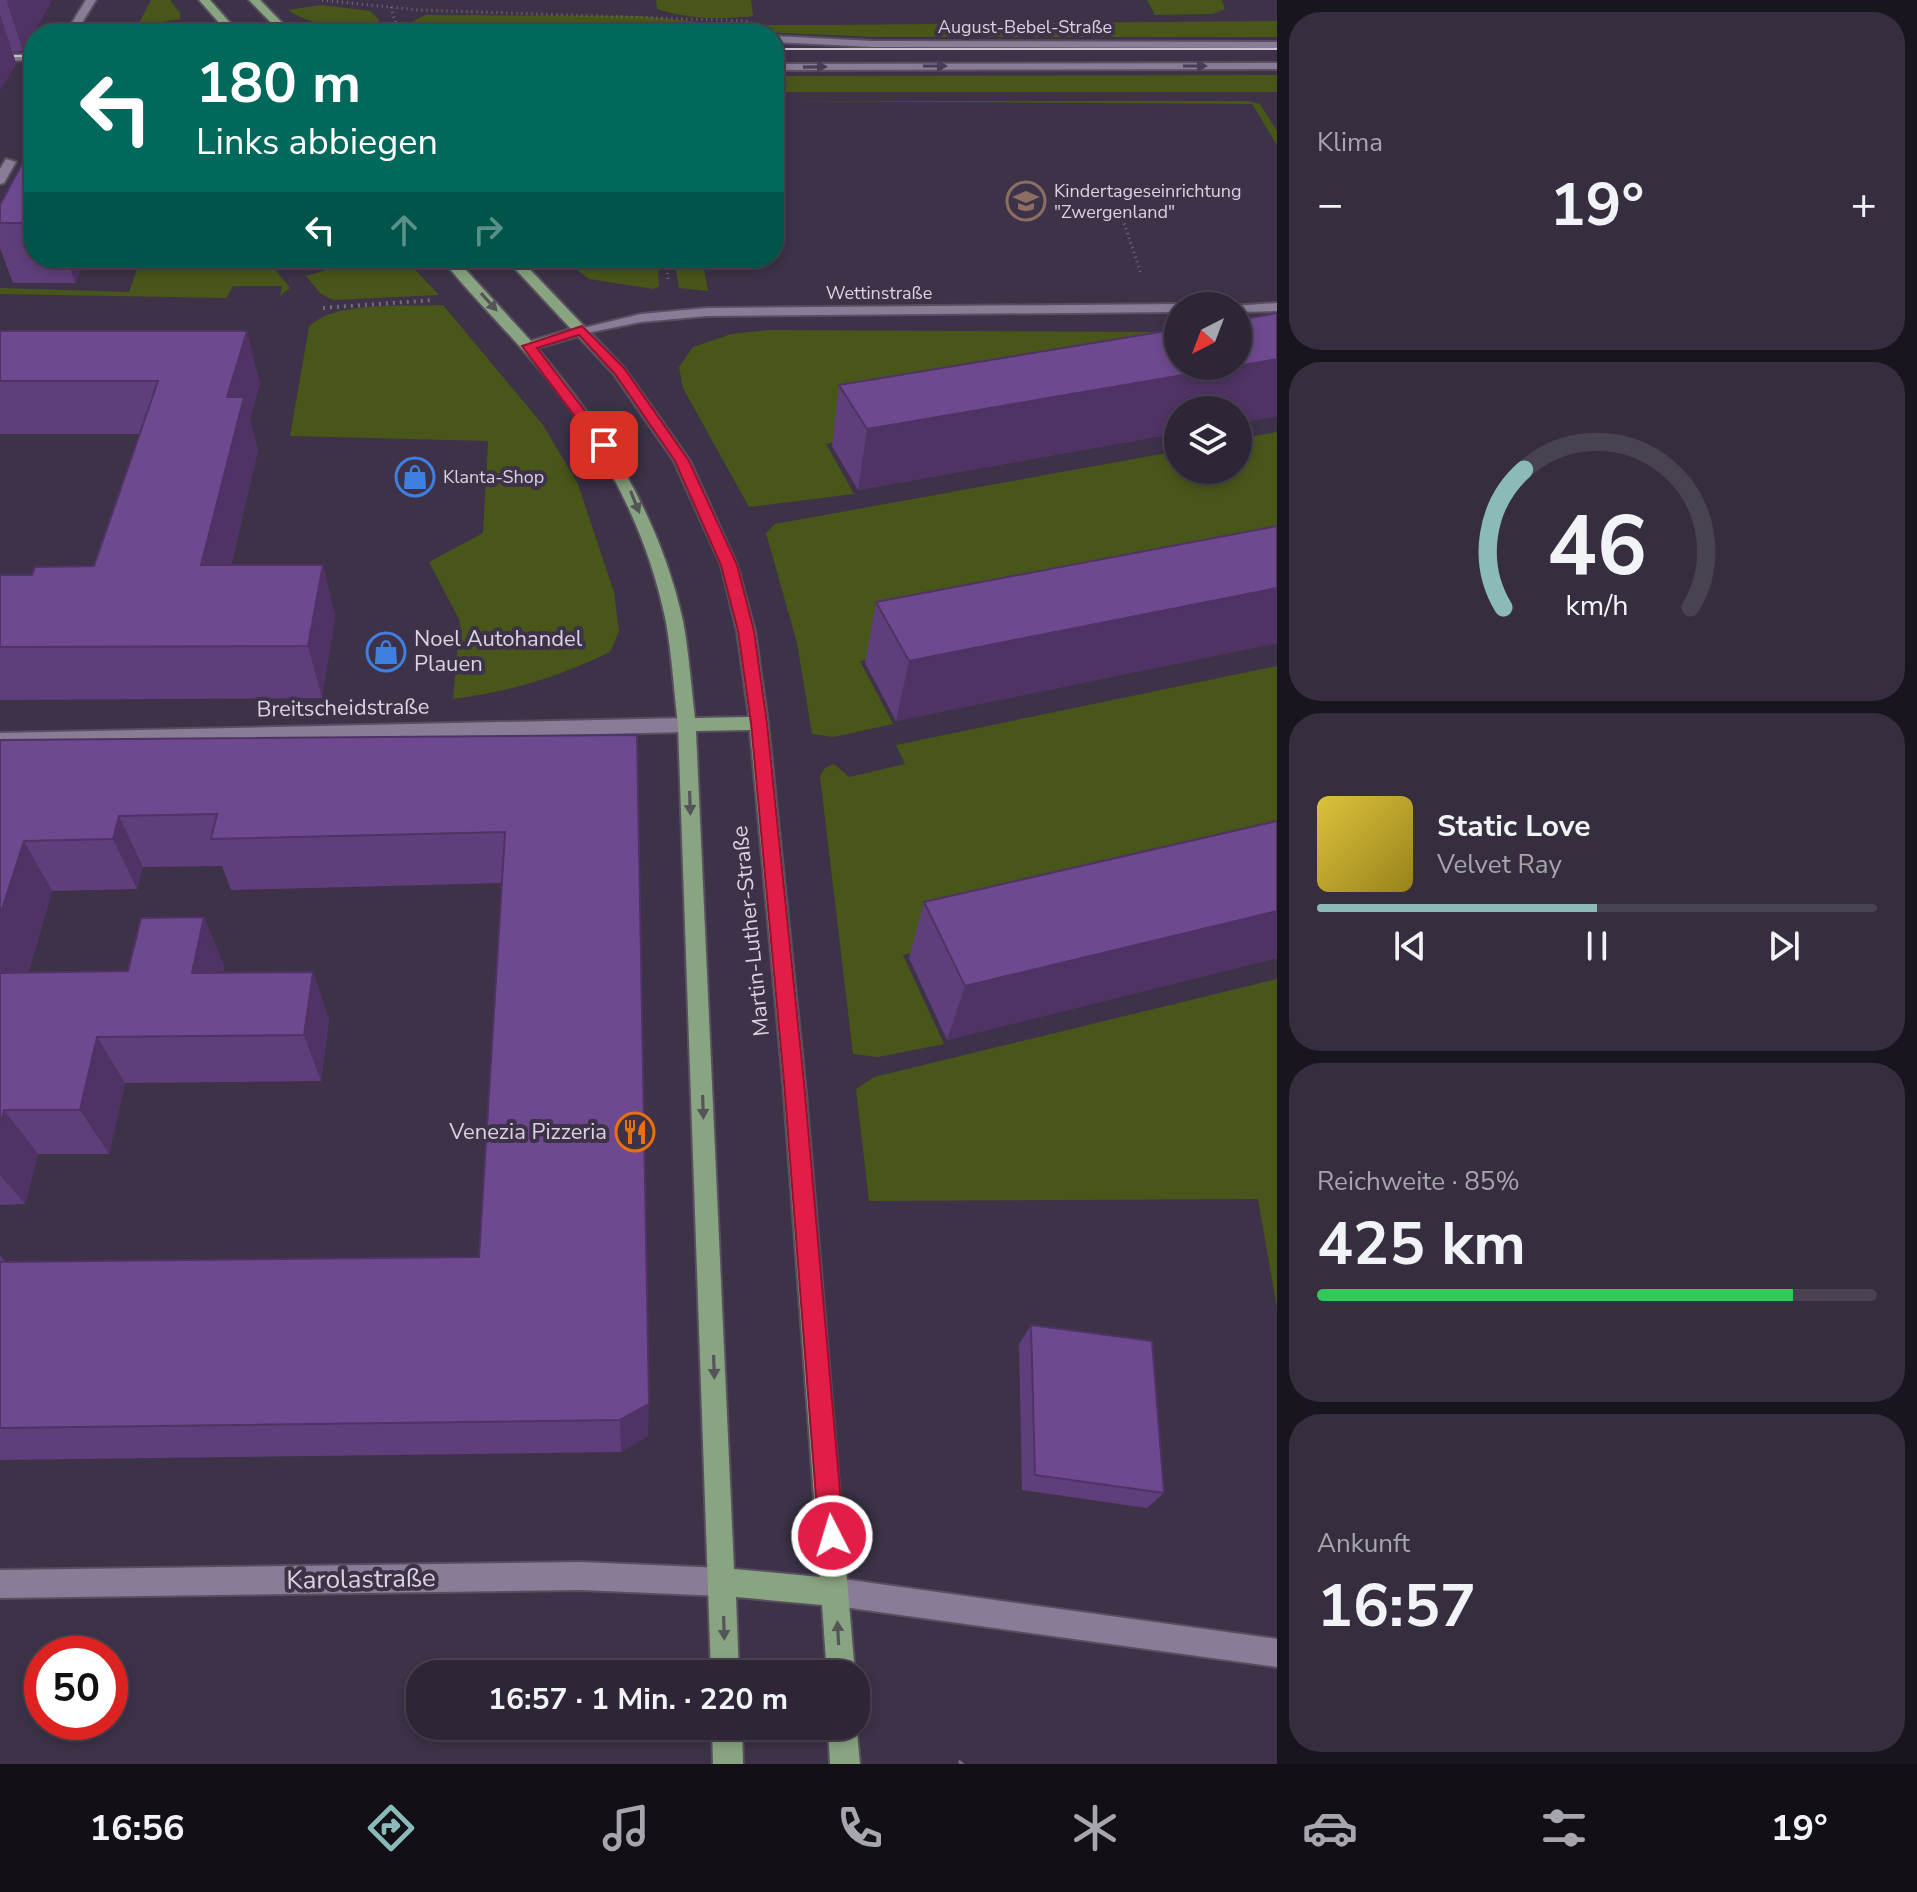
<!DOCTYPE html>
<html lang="de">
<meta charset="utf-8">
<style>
:root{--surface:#2e2636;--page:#362e3e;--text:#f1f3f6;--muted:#a7a5ad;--line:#494351;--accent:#8bbbb9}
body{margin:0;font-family:"Nunito Sans",sans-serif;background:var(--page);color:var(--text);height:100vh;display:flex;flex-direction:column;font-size:30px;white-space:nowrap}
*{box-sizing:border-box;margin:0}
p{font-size:26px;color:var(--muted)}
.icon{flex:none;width:44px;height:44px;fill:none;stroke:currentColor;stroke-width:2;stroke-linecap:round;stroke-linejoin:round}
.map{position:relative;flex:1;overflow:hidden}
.panel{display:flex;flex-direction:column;gap:12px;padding:12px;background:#19151e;width:640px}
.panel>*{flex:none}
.guide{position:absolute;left:24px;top:24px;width:760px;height:244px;border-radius:32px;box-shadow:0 4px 12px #0003,0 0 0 2px var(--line);background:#00695c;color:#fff;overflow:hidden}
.needle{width:52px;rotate:222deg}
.fabs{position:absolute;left:1164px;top:292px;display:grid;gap:16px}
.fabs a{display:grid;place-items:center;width:88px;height:88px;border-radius:50%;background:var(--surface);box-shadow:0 4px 12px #0003,0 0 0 2px var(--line);font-size:40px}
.speed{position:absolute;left:24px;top:1636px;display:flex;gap:16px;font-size:40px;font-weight:700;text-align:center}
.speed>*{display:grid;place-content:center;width:104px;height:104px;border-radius:50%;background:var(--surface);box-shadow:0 4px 12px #0003,0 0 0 2px var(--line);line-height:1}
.speed .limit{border:12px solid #d22;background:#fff;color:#111}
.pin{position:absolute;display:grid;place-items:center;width:68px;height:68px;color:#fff;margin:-34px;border-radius:16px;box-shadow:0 4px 12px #0006}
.me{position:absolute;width:88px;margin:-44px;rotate:355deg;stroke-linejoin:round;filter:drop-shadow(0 0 6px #0008)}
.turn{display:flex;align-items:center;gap:28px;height:168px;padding:0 40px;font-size:36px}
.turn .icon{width:104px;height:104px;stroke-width:2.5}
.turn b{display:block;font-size:56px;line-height:68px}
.lanes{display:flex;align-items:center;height:76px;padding:0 40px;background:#0003;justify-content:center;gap:40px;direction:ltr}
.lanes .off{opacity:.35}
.big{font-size:60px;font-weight:700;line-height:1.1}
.panel .widget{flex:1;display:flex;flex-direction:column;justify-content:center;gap:12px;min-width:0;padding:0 28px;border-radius:32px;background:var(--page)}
.panel .dial{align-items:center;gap:0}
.dial svg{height:208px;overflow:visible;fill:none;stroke:var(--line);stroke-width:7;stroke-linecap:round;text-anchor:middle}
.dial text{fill:var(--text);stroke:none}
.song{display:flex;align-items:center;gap:24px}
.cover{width:96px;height:96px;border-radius:12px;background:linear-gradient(135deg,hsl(50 70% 55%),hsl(50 70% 35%))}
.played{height:8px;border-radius:4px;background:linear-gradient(90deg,var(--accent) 50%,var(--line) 50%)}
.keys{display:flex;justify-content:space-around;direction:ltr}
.heat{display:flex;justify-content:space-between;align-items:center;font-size:44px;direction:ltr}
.charge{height:12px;border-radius:6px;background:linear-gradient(90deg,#34c759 85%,var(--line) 0)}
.trip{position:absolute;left:406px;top:1660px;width:464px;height:80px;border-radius:32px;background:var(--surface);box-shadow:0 4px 12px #0003,0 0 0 2px var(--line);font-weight:700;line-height:80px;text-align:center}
.menu{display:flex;height:128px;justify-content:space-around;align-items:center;background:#120f16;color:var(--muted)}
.menu .icon{width:56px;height:56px}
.menu .current{color:var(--accent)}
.menu b{font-size:36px;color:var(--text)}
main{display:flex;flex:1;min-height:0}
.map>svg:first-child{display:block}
.green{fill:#49561a}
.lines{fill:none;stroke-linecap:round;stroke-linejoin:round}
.minor-casing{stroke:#574e60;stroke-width:4}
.major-casing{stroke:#574e60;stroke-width:4}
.path-far2{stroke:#746b7e;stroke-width:3;stroke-dasharray:1 4;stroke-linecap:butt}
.path-far1{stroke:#746b7e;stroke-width:4;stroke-dasharray:2 5;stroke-linecap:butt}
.path{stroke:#746b7e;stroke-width:6;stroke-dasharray:3 8;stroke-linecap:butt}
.minor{fill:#897c96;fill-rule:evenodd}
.major{fill:#89a480;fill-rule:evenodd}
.tram{stroke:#cac3d1;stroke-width:2}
.wall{fill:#5f3f7b}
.shaded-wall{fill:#4e3364}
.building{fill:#6f498f;stroke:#4e3364;stroke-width:2}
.oneway{fill:#483d54}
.oneway2{fill:#545459}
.route{fill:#e11d48;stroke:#92132f;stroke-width:2}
.labels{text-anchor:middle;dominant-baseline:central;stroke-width:8;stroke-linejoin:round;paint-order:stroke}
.far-street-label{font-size:18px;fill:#dad3e1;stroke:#3d3248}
.far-poi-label{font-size:18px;fill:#dad3e1;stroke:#3d3248;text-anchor:start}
.poi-label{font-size:22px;fill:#dad3e1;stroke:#3d3248;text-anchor:start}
.street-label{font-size:22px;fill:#dad3e1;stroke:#3d3248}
.near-street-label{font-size:26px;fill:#dad3e1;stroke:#3d3248}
</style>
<main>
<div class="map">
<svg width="1277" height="1764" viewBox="0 0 1277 1764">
<rect width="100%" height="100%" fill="#3d3248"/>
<!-- green -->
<path class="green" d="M151,0H170L180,13V19L109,31L138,25Z
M656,0H751L753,16C722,20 687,19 657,9Z
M1147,0H1222L1225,9L1212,14L1155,15Z
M321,5L370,11L379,20L378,26C353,33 309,25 288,10Z
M425,15L641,16L727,25H827L1277,21V37H874L630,26L409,27L412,22Z
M1277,75V92H774V76Z
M774,101H1248L1260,104L1277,131V145L1252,104Z
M141,258H266L290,288L280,296L282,286H233L226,298L0,294V288L129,292Z
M368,258H404L439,295L333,300L321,294L306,276Z
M561,258H657L659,286L654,289L589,279Z
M674,258H702L708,291L679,288Z
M443,305L543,425L578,484L614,592L619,631L610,652C559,677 509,692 453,699L460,621L429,562L483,533L488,441L290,436L309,327C334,300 407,307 443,305Z
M769,330L1178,332V366H1238L1251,371L826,444L854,494L749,507L683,388L679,367L693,347L731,334Z
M1277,432V579L860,661L893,724L833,737L812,734L797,643L766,533L775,524L1178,451V470H1238V439Z
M1277,666V867L903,955L944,1044L878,1057L853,1054L820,776L825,768L834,764L849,777L905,764L896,745Z
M1277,979V1308L1258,1199L869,1201L856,1089L874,1077Z"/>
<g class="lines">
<defs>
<path id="minor" d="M86,0H96L75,34H65Z
M774,36L873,41L1277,42V48L873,47L774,42Z
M34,54V60L0,61V55Z
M1277,63V69L774,70V64Z
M6,159L16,162L4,183L0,184V169Z
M1277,303V311L1238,312V306H1232Z
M1178,304L1184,306H1178V312L707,316L641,322L582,334L575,330L641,314L707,308Z
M687,718L696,725L687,732L0,747V733Z
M580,1562L722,1568L732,1572L736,1582L732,1592L722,1596L580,1590L0,1598V1570Z
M836,1578L1277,1639V1667L836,1606L826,1602L822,1592L826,1582Z"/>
<path id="major" d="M199,0H210L240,34H229Z
M249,0H260L293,34H282Z
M441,258H455L531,341L571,329L505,258H519L624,368L690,461L737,565L755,631L768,723L805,1082L855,1674H827L822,1605L736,1597L739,1674H711L678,725C674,691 672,656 666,622C648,533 606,452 550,382C516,339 475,301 441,258ZM578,336L614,374L674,461L721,565L737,631L749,717L695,718C691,686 689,653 683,621C660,517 605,429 537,348ZM750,730L783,1082L820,1577L734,1569L696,731Z
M856,1722L860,1764H830L828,1726H856Z
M712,1726H742L743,1764H713Z"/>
</defs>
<!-- minor casing -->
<use href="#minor" class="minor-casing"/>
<!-- major casing -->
<use href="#major" class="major-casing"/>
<!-- path-far2 -->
<path class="path-far2" d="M322,0L418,10L748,21
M391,7L396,25
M1121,214L1141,274
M666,258L668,281"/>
<!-- path-far1 -->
<path class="path-far1" d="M323,308L434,300"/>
<!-- path -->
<path class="path" d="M960,1764L964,1759"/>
<!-- minor -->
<use href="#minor" class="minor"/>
<!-- major -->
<use href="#major" class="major"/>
<!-- tram -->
<path class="tram" d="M774,49H1277
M0,56H34"/>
</g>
<!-- wall -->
<path class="wall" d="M0,0H52L23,51L13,52L16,64L0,90Z
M34,160V258H86L75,283H13L0,248V205Z
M295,258H348L306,271Z
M1277,313V416L1238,423V410H1178V433L858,490L832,446L839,385L1178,329V366H1238V320Z
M0,331L260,384L250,419L258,450L231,565H323L335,617L322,698L0,700V575H32L94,566L140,434H0Z
M1277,526V643L896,721L865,663L876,602Z
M637,735L648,1436L621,1452L0,1460V1256L6,1262L479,1257L502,883L231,890L222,866L143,867L137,889L52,891L28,973L128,971L204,917L224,966L223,973L313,972L329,1020L321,1081L125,1083L109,1154H38L25,1204L0,1205V740Z
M1277,821V958L947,1040L909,958L924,902Z
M1031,1325L1164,1493L1147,1508L1022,1490L1019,1344Z"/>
<!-- shaded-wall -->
<path class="shaded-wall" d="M8,0H52L23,51L7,2Z
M0,14L16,64L0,90Z
M67,258H86L75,283Z
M303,258H348L306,271Z
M247,331L260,384L250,419L258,450L218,617L201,565L227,397Z
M1277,359V416L1238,423V410H1178V433L858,490L867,429Z
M323,565L335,617L322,698L308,646Z
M1277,588V643L896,721L909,661Z
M119,816L143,867L137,889L113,839Z
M24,841L52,891L13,1021L0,1001V915Z
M1277,911V958L947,1040L965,986Z
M204,917L224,966L214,1021L192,973Z
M313,972L329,1020L321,1081L304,1035Z
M97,1037L125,1083L109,1154L80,1110Z
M4,1110L38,1154L25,1204L0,1175V1126Z
M649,1404L648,1436L621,1452L620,1420Z"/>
<!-- building -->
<path class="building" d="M24,160H34V223H0V205Z
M1277,313V359L1238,366V320Z
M1178,329V366H1236L867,429L839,385Z
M0,331H247L227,397H244L201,565H323L308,646L0,647V575H32L35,567L94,566L158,381H0Z
M1277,526V588L909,661L876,602Z
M637,735L649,1404L620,1420L0,1428V1262L479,1257L505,832L211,839L217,814L119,816L113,839L24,841L0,915V740Z
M1277,821V911L965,986L924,902Z
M204,917L192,973L313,972L304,1035L97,1037L80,1110H4L0,1126V973L128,971L141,918Z
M1031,1325L1152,1341L1164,1493L1035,1475Z"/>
<!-- one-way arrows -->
<defs><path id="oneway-solid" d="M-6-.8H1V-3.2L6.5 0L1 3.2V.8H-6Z" transform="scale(2)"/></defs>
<g class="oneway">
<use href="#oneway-solid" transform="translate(935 66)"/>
<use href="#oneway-solid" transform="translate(1195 66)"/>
<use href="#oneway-solid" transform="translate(815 67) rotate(-1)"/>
</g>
<g class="oneway2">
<use href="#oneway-solid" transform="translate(489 302) rotate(48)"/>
<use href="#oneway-solid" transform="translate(635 502) rotate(68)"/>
<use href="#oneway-solid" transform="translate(690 803) rotate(88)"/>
<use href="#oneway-solid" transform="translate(703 1107) rotate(88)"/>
<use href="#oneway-solid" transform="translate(714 1367) rotate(88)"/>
<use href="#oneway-solid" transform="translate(724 1628) rotate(88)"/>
<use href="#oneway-solid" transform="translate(838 1633) rotate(-93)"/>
</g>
<!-- route -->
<path class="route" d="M582,326L624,368L689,461L737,565L754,631L767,723L804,1082L844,1536L840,1545L832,1548L823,1545L819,1536L784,1082L751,723L738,631L721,565L675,461L615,374L579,335L537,348L611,445L604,449L599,448L522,346Z"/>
<!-- icons -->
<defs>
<symbol id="school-ring" viewBox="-11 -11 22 22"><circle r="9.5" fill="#3d3248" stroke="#8d6e63" stroke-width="1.5"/><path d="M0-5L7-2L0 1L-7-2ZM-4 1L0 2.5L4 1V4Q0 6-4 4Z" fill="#8d6e63"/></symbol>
<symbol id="shop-ring" viewBox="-11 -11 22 22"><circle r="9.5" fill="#3d3248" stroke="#3f7fe0" stroke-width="1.5"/><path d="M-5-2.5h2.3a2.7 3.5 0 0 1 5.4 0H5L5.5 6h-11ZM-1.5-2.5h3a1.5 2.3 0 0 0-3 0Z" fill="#3f7fe0"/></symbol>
<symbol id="restaurant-ring" viewBox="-11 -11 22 22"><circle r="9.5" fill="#3d3248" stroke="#e8710a" stroke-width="1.5"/><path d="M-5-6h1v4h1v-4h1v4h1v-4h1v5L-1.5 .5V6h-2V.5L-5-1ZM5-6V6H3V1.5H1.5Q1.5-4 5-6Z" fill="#e8710a"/></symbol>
</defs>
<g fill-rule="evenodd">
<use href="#school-ring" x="1004" y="179" width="44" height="44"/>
<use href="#shop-ring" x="393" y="455" width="44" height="44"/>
<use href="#shop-ring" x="364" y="630" width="44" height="44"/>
<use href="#restaurant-ring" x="613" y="1110" width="44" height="44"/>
</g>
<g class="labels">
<!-- far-street labels -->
<g class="far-street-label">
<text x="1025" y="27">August-Bebel-Straße</text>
<text x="879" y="293">Wettinstraße</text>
</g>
<!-- far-poi labels -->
<g class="far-poi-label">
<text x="1054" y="191">Kindertageseinrichtung<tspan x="1054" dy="21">"Zwergenland"</tspan></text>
<text x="443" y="477">Klanta-Shop</text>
</g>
<!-- poi labels -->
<g class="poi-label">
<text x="414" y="639">Noel Autohandel<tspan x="414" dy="25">Plauen</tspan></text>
<text x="607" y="1132" text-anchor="end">Venezia Pizzeria</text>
</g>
<!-- street labels -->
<g class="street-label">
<text transform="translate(343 708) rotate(-1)">Breitscheidstraße</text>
<text transform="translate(751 931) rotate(-96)">Martin-Luther-Straße</text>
</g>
<!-- near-street labels -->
<g class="near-street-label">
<text transform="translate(361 1579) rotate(-1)">Karolastraße</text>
</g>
</g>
</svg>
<div class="fabs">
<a><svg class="needle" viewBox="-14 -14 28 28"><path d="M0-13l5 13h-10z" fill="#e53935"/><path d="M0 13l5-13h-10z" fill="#a7a5ad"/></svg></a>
<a><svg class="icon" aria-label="layers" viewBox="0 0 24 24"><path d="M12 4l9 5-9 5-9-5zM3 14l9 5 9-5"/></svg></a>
</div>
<div class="speed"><div class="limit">50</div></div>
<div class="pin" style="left:604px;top:445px;background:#d93025"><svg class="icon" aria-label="arrive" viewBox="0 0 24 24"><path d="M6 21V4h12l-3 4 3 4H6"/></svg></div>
<svg class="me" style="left:832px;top:1536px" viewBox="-20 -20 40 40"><circle r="17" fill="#e11d48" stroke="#fff" stroke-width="3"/><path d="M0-11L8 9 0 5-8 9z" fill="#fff"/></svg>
<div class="trip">16:57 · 1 Min. · 220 m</div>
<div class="guide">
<div class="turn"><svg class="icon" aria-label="left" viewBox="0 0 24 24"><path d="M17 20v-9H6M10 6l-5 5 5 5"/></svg><div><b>180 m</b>Links abbiegen</div></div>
<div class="lanes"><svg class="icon" aria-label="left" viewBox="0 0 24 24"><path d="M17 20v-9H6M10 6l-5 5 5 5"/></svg><svg class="icon off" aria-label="ahead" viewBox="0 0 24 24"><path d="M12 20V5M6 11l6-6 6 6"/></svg><svg class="icon off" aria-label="right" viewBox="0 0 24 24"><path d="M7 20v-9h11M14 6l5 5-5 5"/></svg></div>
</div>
</div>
<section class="panel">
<div class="widget"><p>Klima</p>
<div class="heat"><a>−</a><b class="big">19°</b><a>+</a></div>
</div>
<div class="widget dial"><svg viewBox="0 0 100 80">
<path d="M14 69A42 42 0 1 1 86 69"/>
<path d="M14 69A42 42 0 0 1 22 16" stroke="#8bbbb9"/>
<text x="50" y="56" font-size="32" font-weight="700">46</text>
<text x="50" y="72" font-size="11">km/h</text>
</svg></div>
<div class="widget">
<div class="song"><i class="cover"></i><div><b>Static Love</b><p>Velvet Ray</p></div></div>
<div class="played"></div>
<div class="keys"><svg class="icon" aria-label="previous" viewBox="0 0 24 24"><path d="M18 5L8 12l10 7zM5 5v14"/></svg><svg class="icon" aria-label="pause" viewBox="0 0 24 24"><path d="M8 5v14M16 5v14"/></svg><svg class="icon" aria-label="next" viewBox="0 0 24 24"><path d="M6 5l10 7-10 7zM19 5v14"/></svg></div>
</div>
<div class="widget"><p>Reichweite · 85%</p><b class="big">425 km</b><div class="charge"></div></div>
<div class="widget"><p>Ankunft</p><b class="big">16:57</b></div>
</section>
</main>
<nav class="menu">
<b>16:56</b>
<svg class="icon current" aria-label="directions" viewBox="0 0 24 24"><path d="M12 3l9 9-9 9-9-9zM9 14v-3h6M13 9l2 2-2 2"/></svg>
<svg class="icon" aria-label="music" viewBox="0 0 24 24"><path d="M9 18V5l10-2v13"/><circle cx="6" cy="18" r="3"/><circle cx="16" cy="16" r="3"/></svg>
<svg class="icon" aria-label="phone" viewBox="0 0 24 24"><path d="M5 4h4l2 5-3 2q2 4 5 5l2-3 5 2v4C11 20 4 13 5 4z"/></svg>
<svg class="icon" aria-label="climate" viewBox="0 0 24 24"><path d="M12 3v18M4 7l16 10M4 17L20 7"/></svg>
<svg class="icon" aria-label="car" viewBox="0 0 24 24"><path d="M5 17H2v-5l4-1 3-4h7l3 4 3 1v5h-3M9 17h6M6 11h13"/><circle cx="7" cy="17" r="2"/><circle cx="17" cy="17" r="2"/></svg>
<svg class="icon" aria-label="filters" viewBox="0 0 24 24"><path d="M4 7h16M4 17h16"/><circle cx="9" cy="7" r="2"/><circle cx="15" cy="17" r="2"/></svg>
<b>19°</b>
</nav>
